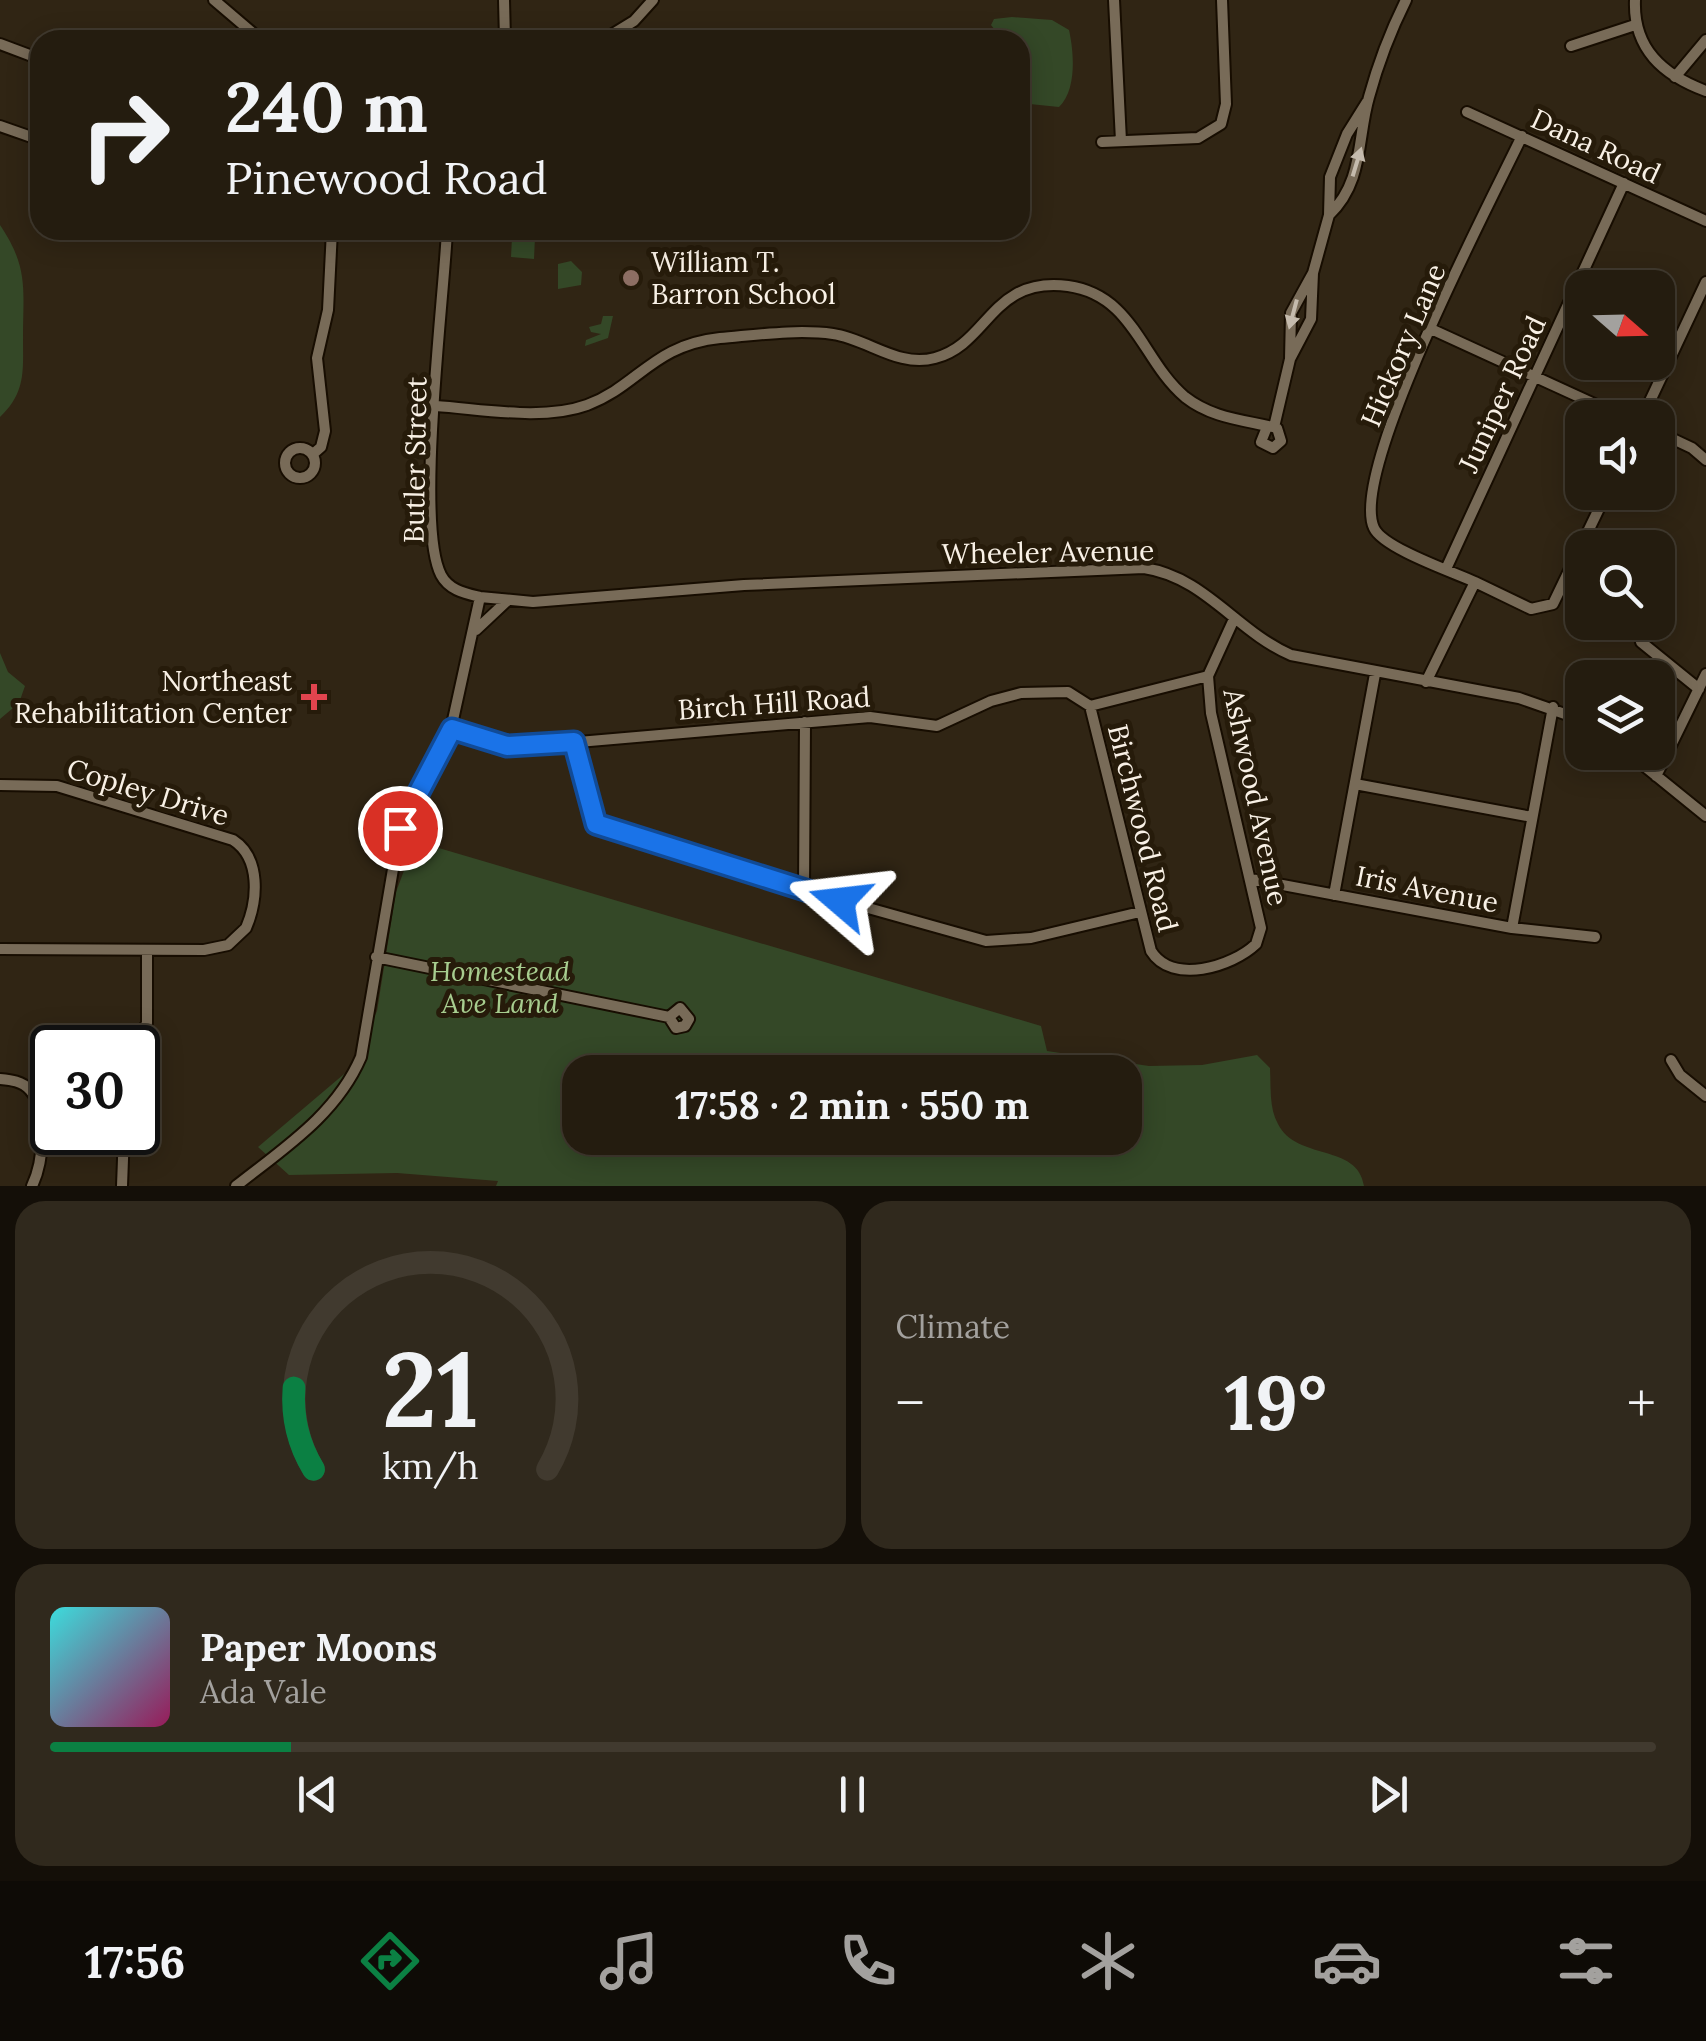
<!DOCTYPE html>
<meta charset="utf-8">
<style>
:root{--surface:#241c0f;--page:#30291d;--text:#f1f3f6;--muted:#a3a19e;--line:#413a2f;--accent:#0b8043}
body{margin:0;font-family:Lora,serif;background:var(--page);color:var(--text);height:100vh;display:flex;flex-direction:column;font-size:38px;white-space:nowrap}
*{box-sizing:border-box;margin:0}
p{font-size:32px;color:var(--muted)}
.icon{flex:none;width:55px;height:55px;fill:none;stroke:currentColor;stroke-width:2;stroke-linecap:round;stroke-linejoin:round}
.map{position:relative;height:1186px;overflow:hidden}
.drawer{display:flex;flex-direction:column;gap:15px;padding:15px;background:#140f08;flex:1}
.drawer>*{flex:none}
.hud{position:absolute;left:30px;top:30px;width:1000px;height:210px;border-radius:30px;box-shadow:0 5px 25px #0003,0 0 0 2px var(--line);background:#241c0f;color:var(--text);overflow:hidden}
.needle{width:65px;rotate:110deg}
.buttons{position:absolute;left:1565px;top:270px;display:grid;gap:20px}
.buttons a{display:grid;place-items:center;width:110px;height:110px;border-radius:20px;background:var(--surface);box-shadow:0 5px 25px #0003,0 0 0 2px var(--line);font-size:50px}
.speed{position:absolute;left:30px;top:1025px;display:flex;gap:20px;font-size:50px;font-weight:700;text-align:center}
.speed>*{display:grid;place-content:center;width:130px;height:130px;border-radius:50%;background:var(--surface);box-shadow:0 5px 25px #0003,0 0 0 2px var(--line);line-height:1}
.speed .limit{border:5px solid #111;border-radius:15px;background:#fff;color:#111}
.pin{position:absolute;display:grid;place-items:center;width:85px;height:85px;color:#fff;margin:-42px;border:5px solid #fff;border-radius:50%;box-shadow:0 2px 10px #0007}
.me{position:absolute;width:110px;margin:-55px;rotate:287deg;stroke-linejoin:round;filter:drop-shadow(0 0 8px #0008)}
.turn{display:flex;align-items:center;gap:35px;height:210px;padding:0 30px;font-size:45px}
.turn .icon{width:130px;height:130px;stroke-width:2.5}
.turn b{display:block;font-size:70px;line-height:85px}
.big{font-size:75px;font-weight:700;line-height:1.1}
.drawer .card{flex:1;display:flex;flex-direction:column;justify-content:center;gap:15px;min-width:0;padding:0 35px;border-radius:30px;background:var(--page)}
.drawer .dial{align-items:center;gap:0}
.dial svg{height:260px;overflow:visible;fill:none;stroke:var(--line);stroke-width:7;stroke-linecap:round;text-anchor:middle}
.dial text{fill:var(--text);stroke:none}
.song{display:flex;align-items:center;gap:30px}
.cover{width:120px;height:120px;border-radius:15px;background:linear-gradient(135deg,hsl(180 70% 55%),hsl(330 70% 35%))}
.played{height:10px;border-radius:5px;background:linear-gradient(90deg,var(--accent) 15%,var(--line) 15%)}
.keys{display:flex;justify-content:space-around;direction:ltr}
.heat{display:flex;justify-content:space-between;align-items:center;font-size:55px;direction:ltr}
.drawer .tiles{flex:1;display:grid;gap:15px;grid-template-columns:1fr 1fr}
.card:last-child{grid-column:span 2}
.trip{position:absolute;left:562px;top:1055px;width:580px;height:100px;border-radius:30px;background:var(--surface);box-shadow:0 5px 25px #0003,0 0 0 2px var(--line);font-weight:700;line-height:100px;text-align:center}
.tabs{display:flex;height:160px;justify-content:space-around;align-items:center;background:#0e0b06;color:var(--muted)}
.tabs .icon{width:70px;height:70px}
.tabs .active{color:var(--accent)}
.tabs b{font-size:45px;color:var(--text)}
.map>svg:first-child{display:block}
.green{fill:#344827;fill-rule:evenodd}
.lines{fill:none;stroke-linecap:round;stroke-linejoin:round}
.minor-casing{stroke:#170d01;stroke-width:14}
.minor{stroke:#786b58;stroke-width:10}
.oneway{fill:#c5bbad}
.route-casing{stroke:#114b97;stroke-width:25}
.route{stroke:#1a73e8;stroke-width:18}
.education-dot{fill:#8d6e63;stroke:#261b0a;stroke-width:4}
.health-dot{fill:#e0444e;stroke:#261b0a;stroke-width:4}
.labels{text-anchor:middle;dominant-baseline:central;stroke-width:10;stroke-linejoin:round;paint-order:stroke}
.street-label{font-size:28px;fill:#f9f1e6;stroke:#261b0a}
.poi-label{font-size:28px;fill:#f9f1e6;stroke:#261b0a;text-anchor:start}
.park-label{font-size:28px;font-style:italic;fill:#a7cd8f;stroke:#261b0a}
</style>
<div class="map">
<svg width="1706" height="1186" viewBox="0 0 1706 1186">
<rect width="100%" height="100%" fill="#302514"/>
<!-- green -->
<path class="green" d="M1012,17L1052,20L1069,30C1074,52 1077,90 1059,107L1020,103V40H1003L991,25L994,19Z
M0,225C29,268 23,289 23,338C23,371 26,392 0,417Z
M512,237H535L534,259L511,257Z
M571,261L582,272L581,285L558,289V264Z
M603,316H613L608,338L585,346L586,340L601,334L591,332L589,327L601,324Z
M0,653L8,672L25,686L19,703L0,719Z
M415,841L1041,1026L1047,1051L1149,1066L1202,1065L1257,1055L1270,1068C1271,1087 1269,1108 1278,1124C1296,1161 1358,1143 1364,1186H496L498,1181L397,1173L289,1175L258,1147L350,1069L377,1011L396,892ZM580,1072H1125V1138H580Z"/>
<g class="lines">
<defs>
<path id="minor" d="M214,0L261,40
M504,0L505,40
M1114,0L1121,141
M1635,0C1633,49 1663,75 1706,91
M603,40L634,21L653,0
M0,44L40,59
M1571,46L1635,25
M1675,77L1706,40
M1467,112L1706,221
M0,126L40,140
M1102,142L1198,138L1221,124L1226,104L1222,0
M1329,215C1364,182 1357,138 1369,97C1378,64 1391,30 1406,0
M411,230L446,236
M1431,329L1625,418
M1290,359L1291,313L1313,273
M436,406C482,409 543,421 587,405C638,386 653,345 720,338C756,335 797,329 833,334C868,339 898,368 935,358C989,344 991,276 1068,286C1134,295 1142,361 1185,397C1213,419 1245,420 1277,428L1281,441L1273,448L1261,442L1267,427
M1642,418L1706,282
M1274,427L1290,359L1311,319L1313,273L1329,215L1330,177L1347,134L1367,102
M1658,432L1692,448L1706,460
M285 463a15 15 0 1 1 30 0a15 15 0 1 1-30 0Z
M313,454L321,447L325,431L317,358L328,310L332,230
M1446,569L1624,183
M1475,582C1453,572 1383,548 1374,528C1348,472 1492,199 1522,136
M480,597L533,602L744,585L1144,568C1205,577 1236,631 1291,655L1519,698L1582,720
M1638,625L1641,642L1699,689
M476,630L507,601
M1426,682L1475,582L1531,609L1553,604L1607,492
M1090,706L1151,951C1172,985 1232,967 1256,944L1261,928L1211,713L1208,676
M1090,706L1208,676L1234,619
M451,729L499,744L532,746L870,717L937,726L991,701L1021,693L1068,692L1090,706
M574,742L596,824L804,890L986,941L1031,938L1140,912
M1627,752L1706,816
M1656,776L1706,674
M1355,784L1532,817
M0,785L57,786L233,840C261,858 258,900 246,928L228,945L204,950L0,949
M1251,879L1512,928L1595,937
M804,890L805,722
M1334,895L1375,674
M1512,928L1553,707
M376,957L669,1017L676,1028L685,1026L689,1019L680,1008L669,1017
M134,1048L147,1023V952
M1671,1060L1680,1075L1706,1096
M0,1079C11,1080 22,1081 30,1090C49,1111 43,1163 32,1186
M122,1186L124,1132
M236,1186C284,1148 336,1115 361,1057L400,828L451,729L480,597C464,593 449,590 441,575C415,524 444,299 447,230"/>
</defs>
<!-- minor casing -->
<use href="#minor" class="minor-casing"/>
<!-- minor -->
<use href="#minor" class="minor"/>
</g>
<!-- one-way arrows -->
<defs><path id="oneway-solid" d="M-6-.8H1V-3.2L6.5 0L1 3.2V.8H-6Z" transform="scale(2.5)"/></defs>
<g class="oneway">
<use href="#oneway-solid" transform="translate(1357 162) rotate(-73)"/>
<use href="#oneway-solid" transform="translate(1293 314) rotate(105)"/>
</g>
<g class="lines">
<defs>
<path id="route" d="M400,828L452,729L507,746L574,742L596,824L840,901"/>
</defs>
<!-- route casing -->
<use href="#route" class="route-casing"/>
<!-- route -->
<use href="#route" class="route"/>
</g>
<!-- markers -->
<circle class="education-dot" cx="631" cy="278" r="10"/>
<path class="health-dot" d="M309 682h10v10h10v10h-10v10h-10v-10h-10v-10h10z"/>
<g class="labels">
<!-- street labels -->
<g class="street-label">
<text transform="translate(1596 146) rotate(25)">Dana Road</text>
<text transform="translate(1403 345) rotate(-67)">Hickory Lane</text>
<text transform="translate(1502 394) rotate(-65)">Juniper Road</text>
<text transform="translate(415 460) rotate(-89)">Butler Street</text>
<text transform="translate(1048 552) rotate(-1)">Wheeler Avenue</text>
<text transform="translate(774 703) rotate(-4)">Birch Hill Road</text>
<text transform="translate(148 792) rotate(17)">Copley Drive</text>
<text transform="translate(1256 797) rotate(78)">Ashwood Avenue</text>
<text transform="translate(1143 828) rotate(76)">Birchwood Road</text>
<text transform="translate(1427 889) rotate(11)">Iris Avenue</text>
</g>
<!-- poi labels -->
<g class="poi-label">
<text x="651" y="262">William T.<tspan x="651" dy="32">Barron School</tspan></text>
<text x="292" y="681" text-anchor="end">Northeast<tspan x="292" dy="32">Rehabilitation Center</tspan></text>
</g>
<!-- park labels -->
<g class="park-label">
<text x="500" y="971">Homestead<tspan x="500" dy="32">Ave Land</tspan></text>
</g>
</g>
</svg>
<div class="buttons">
<a><svg class="needle" viewBox="-14 -14 28 28"><path d="M0-13l5 13h-10z" fill="#e53935"/><path d="M0 13l5-13h-10z" fill="#a3a19e"/></svg></a>
<a><svg class="icon" aria-label="sound" viewBox="0 0 24 24"><path d="M4 9h4l5-4v14l-5-4H4zM17 9q2 3 0 6"/></svg></a>
<a><svg class="icon" aria-label="search" viewBox="0 0 24 24"><circle cx="10" cy="10" r="6"/><path d="M15 15l6 6"/></svg></a>
<a><svg class="icon" aria-label="layers" viewBox="0 0 24 24"><path d="M12 4l9 5-9 5-9-5zM3 14l9 5 9-5"/></svg></a>
</div>
<div class="speed"><div class="limit">30</div></div>
<div class="pin" style="left:400px;top:828px;background:#d93025"><svg class="icon" aria-label="arrive" viewBox="0 0 24 24"><path d="M6 21V4h12l-3 4 3 4H6"/></svg></div>
<svg class="me" style="left:840px;top:901px" viewBox="-20 -20 40 40"><path d="M0-17L14 15 0 8-14 15z" fill="#1a73e8" stroke="#fff" stroke-width="4"/></svg>
<div class="trip">17:58 · 2 min · 550 m</div>
<div class="hud">
<div class="turn"><svg class="icon" aria-label="right" viewBox="0 0 24 24"><path d="M7 20v-9h11M14 6l5 5-5 5"/></svg><div><b>240 m</b>Pinewood Road</div></div>
</div>
</div>
<section class="drawer">
<div class="tiles">
<div class="card dial"><svg viewBox="0 0 100 80">
<path d="M14 69A42 42 0 1 1 86 69"/>
<path d="M14 69A42 42 0 0 1 8 44" stroke="#0b8043"/>
<text x="50" y="56" font-size="32" font-weight="700">21</text>
<text x="50" y="72" font-size="11">km/h</text>
</svg></div>
<div class="card"><p>Climate</p>
<div class="heat"><a>−</a><b class="big">19°</b><a>+</a></div>
</div>
<div class="card">
<div class="song"><i class="cover"></i><div><b>Paper Moons</b><p>Ada Vale</p></div></div>
<div class="played"></div>
<div class="keys"><svg class="icon" aria-label="previous" viewBox="0 0 24 24"><path d="M18 5L8 12l10 7zM5 5v14"/></svg><svg class="icon" aria-label="pause" viewBox="0 0 24 24"><path d="M8 5v14M16 5v14"/></svg><svg class="icon" aria-label="next" viewBox="0 0 24 24"><path d="M6 5l10 7-10 7zM19 5v14"/></svg></div>
</div>
</div>
</section>
<nav class="tabs">
<b>17:56</b>
<svg class="icon active" aria-label="directions" viewBox="0 0 24 24"><path d="M12 3l9 9-9 9-9-9zM9 14v-3h6M13 9l2 2-2 2"/></svg>
<svg class="icon" aria-label="music" viewBox="0 0 24 24"><path d="M9 18V5l10-2v13"/><circle cx="6" cy="18" r="3"/><circle cx="16" cy="16" r="3"/></svg>
<svg class="icon" aria-label="phone" viewBox="0 0 24 24"><path d="M5 4h4l2 5-3 2q2 4 5 5l2-3 5 2v4C11 20 4 13 5 4z"/></svg>
<svg class="icon" aria-label="climate" viewBox="0 0 24 24"><path d="M12 3v18M4 7l16 10M4 17L20 7"/></svg>
<svg class="icon" aria-label="car" viewBox="0 0 24 24"><path d="M5 17H2v-5l4-1 3-4h7l3 4 3 1v5h-3M9 17h6M6 11h13"/><circle cx="7" cy="17" r="2"/><circle cx="17" cy="17" r="2"/></svg>
<svg class="icon" aria-label="filters" viewBox="0 0 24 24"><path d="M4 7h16M4 17h16"/><circle cx="9" cy="7" r="2"/><circle cx="15" cy="17" r="2"/></svg>
</nav>
